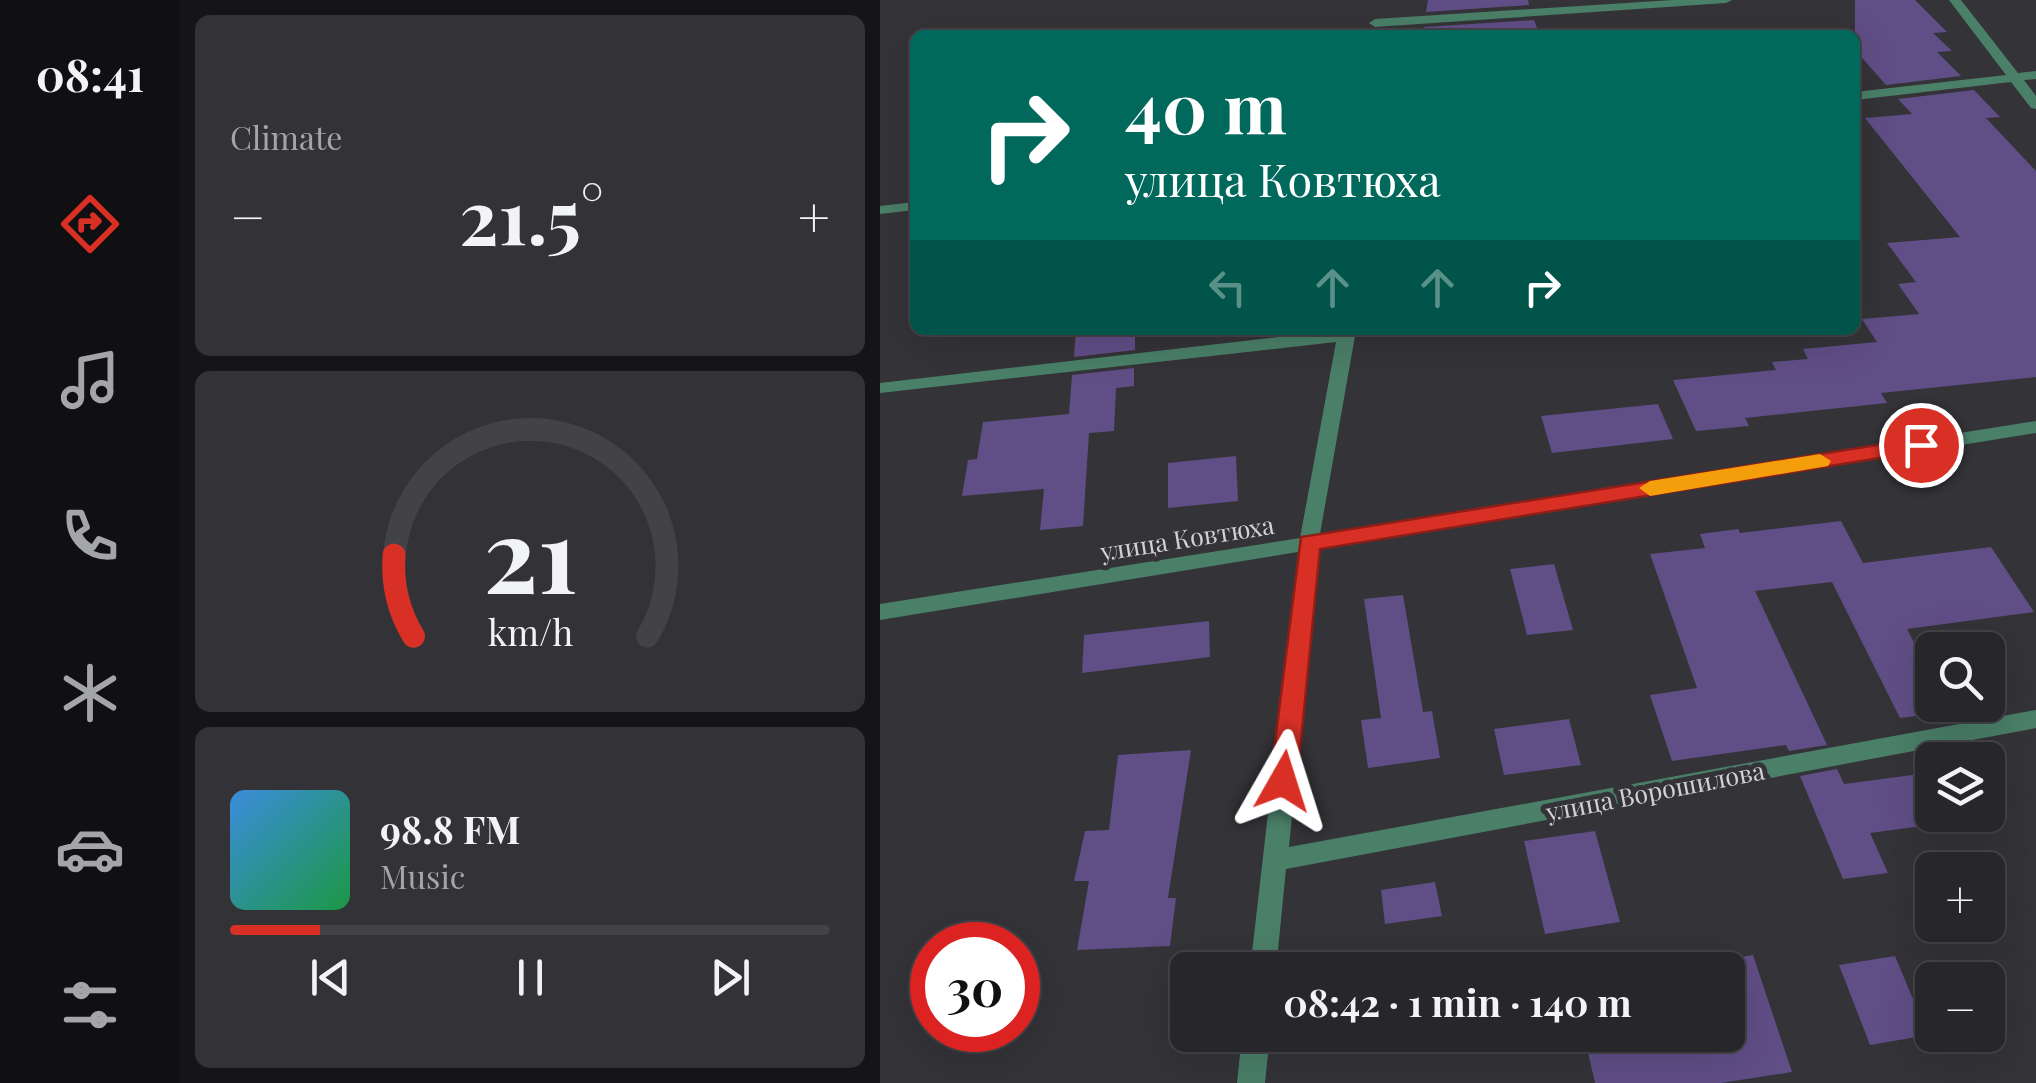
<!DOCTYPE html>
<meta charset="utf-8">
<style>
:root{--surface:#27262a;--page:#333236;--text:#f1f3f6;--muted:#a4a5a8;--line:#434347;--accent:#d93025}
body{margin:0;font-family:"Playfair Display",serif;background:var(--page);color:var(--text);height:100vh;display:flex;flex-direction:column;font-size:38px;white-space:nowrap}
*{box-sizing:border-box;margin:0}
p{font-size:32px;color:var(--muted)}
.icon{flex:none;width:55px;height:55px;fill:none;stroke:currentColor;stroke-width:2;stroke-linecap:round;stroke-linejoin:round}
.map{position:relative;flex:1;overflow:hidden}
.details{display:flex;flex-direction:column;gap:15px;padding:15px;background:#151517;width:700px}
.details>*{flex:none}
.banner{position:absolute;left:30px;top:30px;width:950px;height:305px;border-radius:15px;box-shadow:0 10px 40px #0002,0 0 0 2px var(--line);background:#00695c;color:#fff;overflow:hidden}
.buttons{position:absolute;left:1035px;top:632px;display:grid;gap:20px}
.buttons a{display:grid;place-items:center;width:90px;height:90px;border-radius:15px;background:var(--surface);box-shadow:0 10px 40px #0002,0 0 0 2px var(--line);font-size:50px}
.speed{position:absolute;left:30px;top:922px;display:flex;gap:20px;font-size:50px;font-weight:700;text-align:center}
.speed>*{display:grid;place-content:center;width:130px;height:130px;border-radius:50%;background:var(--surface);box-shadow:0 10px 40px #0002,0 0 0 2px var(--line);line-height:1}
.speed .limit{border:15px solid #d22;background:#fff;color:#111}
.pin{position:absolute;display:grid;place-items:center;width:85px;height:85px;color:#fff;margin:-42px;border:5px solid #fff;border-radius:50%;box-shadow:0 2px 10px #0007}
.me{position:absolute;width:110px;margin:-55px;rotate:6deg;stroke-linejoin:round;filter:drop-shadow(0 0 8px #0008)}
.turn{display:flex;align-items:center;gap:35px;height:210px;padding:0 50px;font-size:45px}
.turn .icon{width:130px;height:130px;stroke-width:2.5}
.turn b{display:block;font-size:70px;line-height:85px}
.lanes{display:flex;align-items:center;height:95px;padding:0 50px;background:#0003;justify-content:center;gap:50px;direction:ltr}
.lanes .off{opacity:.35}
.big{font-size:75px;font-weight:700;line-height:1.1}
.details .card{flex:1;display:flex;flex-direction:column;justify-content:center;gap:15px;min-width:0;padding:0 35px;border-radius:15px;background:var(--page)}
.details .dial{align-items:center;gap:0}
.dial svg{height:260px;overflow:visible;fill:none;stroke:var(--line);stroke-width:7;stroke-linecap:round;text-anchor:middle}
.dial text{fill:var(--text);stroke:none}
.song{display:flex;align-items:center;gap:30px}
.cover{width:120px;height:120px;border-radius:15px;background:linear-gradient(135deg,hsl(210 70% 55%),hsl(140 70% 35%))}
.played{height:10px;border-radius:5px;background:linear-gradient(90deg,var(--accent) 15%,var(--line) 15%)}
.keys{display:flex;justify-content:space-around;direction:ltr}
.heat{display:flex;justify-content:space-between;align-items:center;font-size:55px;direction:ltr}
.trip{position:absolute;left:290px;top:952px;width:575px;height:100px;border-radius:15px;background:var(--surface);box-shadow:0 10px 40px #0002,0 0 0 2px var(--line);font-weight:700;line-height:100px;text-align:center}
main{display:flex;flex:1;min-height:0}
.dock{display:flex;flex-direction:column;width:180px;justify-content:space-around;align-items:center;background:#100f11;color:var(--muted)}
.dock .icon{width:70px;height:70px}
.dock .active{color:var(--accent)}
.dock b{font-size:45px;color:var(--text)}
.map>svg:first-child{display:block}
.building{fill:#604e86}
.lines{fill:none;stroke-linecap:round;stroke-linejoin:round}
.minor{fill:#4a7f68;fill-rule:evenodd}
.route{fill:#d93025;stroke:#8d1f18;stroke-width:2.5}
.slow{fill:#f59e0b}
.labels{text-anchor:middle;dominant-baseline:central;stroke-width:10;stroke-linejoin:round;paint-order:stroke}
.street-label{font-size:25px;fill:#d1d0d4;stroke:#343338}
</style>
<main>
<nav class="dock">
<b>08:41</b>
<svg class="icon active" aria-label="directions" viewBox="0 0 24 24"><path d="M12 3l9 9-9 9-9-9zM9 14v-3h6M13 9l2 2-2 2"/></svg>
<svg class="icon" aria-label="music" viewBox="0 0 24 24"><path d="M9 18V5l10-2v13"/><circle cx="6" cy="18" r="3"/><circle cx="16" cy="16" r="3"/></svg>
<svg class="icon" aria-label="phone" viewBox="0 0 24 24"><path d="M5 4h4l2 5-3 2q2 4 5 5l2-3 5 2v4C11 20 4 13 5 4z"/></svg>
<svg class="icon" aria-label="climate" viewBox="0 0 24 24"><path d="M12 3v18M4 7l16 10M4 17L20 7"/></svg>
<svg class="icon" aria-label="car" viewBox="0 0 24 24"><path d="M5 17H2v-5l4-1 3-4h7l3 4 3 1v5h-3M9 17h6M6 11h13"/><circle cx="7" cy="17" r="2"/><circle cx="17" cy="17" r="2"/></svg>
<svg class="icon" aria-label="filters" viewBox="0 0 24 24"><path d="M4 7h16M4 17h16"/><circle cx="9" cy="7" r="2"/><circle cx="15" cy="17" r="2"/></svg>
</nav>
<section class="details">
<div class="card"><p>Climate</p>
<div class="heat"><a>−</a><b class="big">21.5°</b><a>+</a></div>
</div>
<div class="card dial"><svg viewBox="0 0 100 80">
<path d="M14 69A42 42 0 1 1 86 69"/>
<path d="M14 69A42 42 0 0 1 8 44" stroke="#d93025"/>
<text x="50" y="56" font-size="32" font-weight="700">21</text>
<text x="50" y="72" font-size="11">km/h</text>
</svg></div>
<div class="card">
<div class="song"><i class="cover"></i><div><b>98.8 FM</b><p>Music</p></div></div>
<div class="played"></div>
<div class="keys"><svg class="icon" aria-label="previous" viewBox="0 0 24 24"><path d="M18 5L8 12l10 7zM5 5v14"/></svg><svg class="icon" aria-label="pause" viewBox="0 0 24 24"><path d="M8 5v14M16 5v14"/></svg><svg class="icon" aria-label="next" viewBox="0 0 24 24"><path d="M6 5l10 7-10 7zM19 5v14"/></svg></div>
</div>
</section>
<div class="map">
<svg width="1156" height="1083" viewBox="0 0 1156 1083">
<rect width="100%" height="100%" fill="#343338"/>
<!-- building -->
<path class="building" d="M548,0H648L649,5L546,12Z
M975,0H1035L1067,32L1053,33L1072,51L1057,52L1081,76L1006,85L975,50Z
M654,20L659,33L543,35L544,27Z
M1094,90L1120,117L1106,118L1156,171V377L1001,393L1007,403L865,418L869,426L816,431L793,380L896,370L892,362L928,359L923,349L997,342L982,319L1039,314L1018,284L1036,282L1007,243L1080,237L985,118L1032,114L1018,99Z
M196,330H255V350L194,357Z
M254,368V386L236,388L234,431L209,433L203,526L160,530L164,489L82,496L88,460L97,459L103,422L189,414L192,375Z
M778,404L793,439L672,453L661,416Z
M356,456L358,501L288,508V463Z
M961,521L983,563L1111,547L1154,612L1027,629L1052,678V714L1020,718L952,582L875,591L947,745L909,751L906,745L792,761L770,695L817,688L770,554L825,548L820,534L858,529L860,533Z
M674,564L693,630L647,635L630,569Z
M523,595L543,712L552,711L560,758L488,768L481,720L501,718L484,599Z
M329,621L330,657L202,673L204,635Z
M689,719L701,765L624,775L614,729Z
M311,750L288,898H296L290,946L197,950L209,881H194L205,831L229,830L238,755Z
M957,769L964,784L1040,774L1052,800V815H1060L1064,823L990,833L1008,873L963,879L920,776Z
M715,831L740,922L665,934L644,841Z
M555,882L562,916L505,924L501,890Z
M873,955L912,1072L841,1083H715L704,1035H852L848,1020V970H832L829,962Z
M1015,956L1048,1035L990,1045L959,965Z"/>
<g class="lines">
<!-- minor -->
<path class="minor" d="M793,0H852L846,3L495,27L489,23L495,19Z
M1069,0H1081L1138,73L1156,71V79L1144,80L1156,96V109L1151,108L1131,82L975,100V92L1126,75Z
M35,202V210L0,214V206Z
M459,330H475V336L440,534L1156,421V433L438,549L409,847L1156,710V728L406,869L396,970H370L418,552L0,620V604L420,538L456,342L0,393V383Z
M362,1035H390L385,1083H357Z"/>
</g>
<!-- route -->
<path class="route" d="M1041,438L1049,440L1052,445L1049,450L440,549L417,781L413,789L403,792L394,789L390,781L421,537Z"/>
<!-- slow -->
<path class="slow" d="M940,454L951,461L948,466L770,496L759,488L770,481Z"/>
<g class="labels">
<!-- street labels -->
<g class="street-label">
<text transform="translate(307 537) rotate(-9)">улица Ковтюха</text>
<text transform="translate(775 790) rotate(-11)">улица Ворошилова</text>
</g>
</g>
</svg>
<div class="buttons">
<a><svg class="icon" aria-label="search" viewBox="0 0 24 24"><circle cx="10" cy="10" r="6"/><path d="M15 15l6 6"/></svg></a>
<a><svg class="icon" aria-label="layers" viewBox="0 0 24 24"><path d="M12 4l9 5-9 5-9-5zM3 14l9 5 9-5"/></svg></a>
<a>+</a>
<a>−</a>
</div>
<div class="speed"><div class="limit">30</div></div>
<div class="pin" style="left:1041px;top:445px;background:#d93025"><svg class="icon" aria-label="arrive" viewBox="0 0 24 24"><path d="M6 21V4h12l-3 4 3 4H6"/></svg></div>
<svg class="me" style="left:403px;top:781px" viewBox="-20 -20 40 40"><path d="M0-17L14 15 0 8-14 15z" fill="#d93025" stroke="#fff" stroke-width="4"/></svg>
<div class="trip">08:42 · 1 min · 140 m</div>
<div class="banner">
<div class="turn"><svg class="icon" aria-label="right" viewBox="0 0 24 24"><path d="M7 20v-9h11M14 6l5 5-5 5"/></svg><div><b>40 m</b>улица Ковтюха</div></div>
<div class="lanes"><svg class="icon off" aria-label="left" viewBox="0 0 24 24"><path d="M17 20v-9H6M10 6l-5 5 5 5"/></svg><svg class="icon off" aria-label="ahead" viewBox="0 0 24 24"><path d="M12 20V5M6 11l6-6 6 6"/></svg><svg class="icon off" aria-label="ahead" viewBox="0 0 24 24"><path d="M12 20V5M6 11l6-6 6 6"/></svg><svg class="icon" aria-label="right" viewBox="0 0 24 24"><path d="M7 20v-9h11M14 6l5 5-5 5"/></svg></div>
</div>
</div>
</main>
